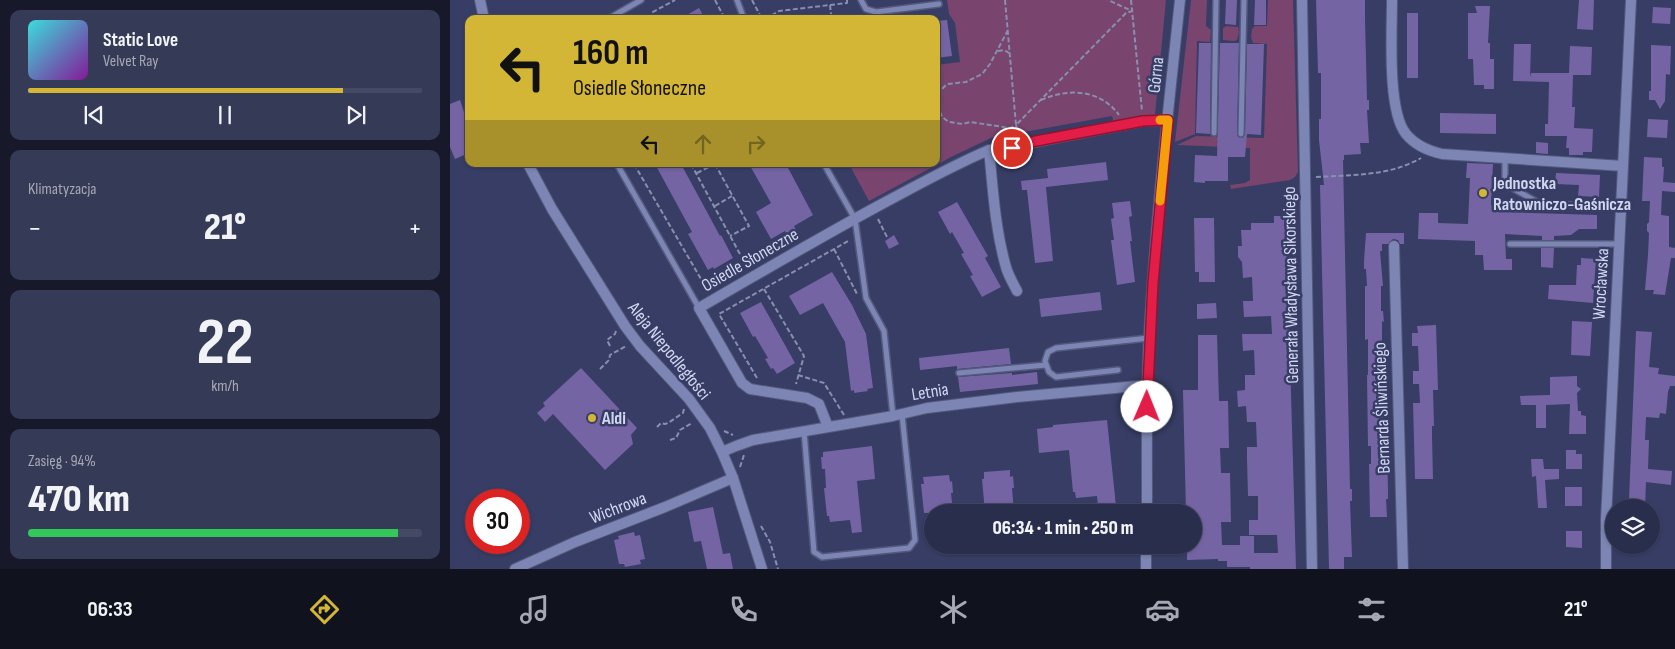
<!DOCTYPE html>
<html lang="pl">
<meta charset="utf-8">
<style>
:root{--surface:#292e4c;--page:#353a56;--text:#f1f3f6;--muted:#a5a8b5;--line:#454a64;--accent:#d3b635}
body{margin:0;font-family:"Sofia Sans Condensed",sans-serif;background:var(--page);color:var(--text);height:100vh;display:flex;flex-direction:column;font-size:19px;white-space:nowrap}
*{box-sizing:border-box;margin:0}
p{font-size:16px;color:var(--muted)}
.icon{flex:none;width:28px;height:28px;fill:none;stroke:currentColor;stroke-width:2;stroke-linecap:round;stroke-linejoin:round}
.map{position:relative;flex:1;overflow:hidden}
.sheet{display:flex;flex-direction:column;gap:10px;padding:10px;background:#17192a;width:450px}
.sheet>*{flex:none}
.top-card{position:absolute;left:15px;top:15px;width:475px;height:152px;border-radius:10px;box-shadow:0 1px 4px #0004,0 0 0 1px var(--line);background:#d3b635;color:#111;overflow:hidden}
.buttons{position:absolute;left:1155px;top:499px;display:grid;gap:10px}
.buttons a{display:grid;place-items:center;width:55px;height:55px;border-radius:50%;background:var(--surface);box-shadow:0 1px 4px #0004,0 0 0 1px var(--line);font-size:25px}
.speed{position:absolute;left:15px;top:489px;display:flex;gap:10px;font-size:25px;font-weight:700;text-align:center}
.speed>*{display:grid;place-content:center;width:65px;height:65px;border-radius:50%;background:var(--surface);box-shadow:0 1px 4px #0004,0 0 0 1px var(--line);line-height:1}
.speed .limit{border:8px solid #d22;background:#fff;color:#111}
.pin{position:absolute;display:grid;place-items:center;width:42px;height:42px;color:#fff;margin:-21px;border:2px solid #fff;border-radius:50%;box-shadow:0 1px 5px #0007}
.me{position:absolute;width:55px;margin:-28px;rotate:1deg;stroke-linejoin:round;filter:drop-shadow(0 0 4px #0008)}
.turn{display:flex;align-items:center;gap:18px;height:105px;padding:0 25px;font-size:22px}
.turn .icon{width:65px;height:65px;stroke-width:2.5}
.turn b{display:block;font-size:35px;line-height:42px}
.lanes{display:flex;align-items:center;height:48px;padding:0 25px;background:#0003;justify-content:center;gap:25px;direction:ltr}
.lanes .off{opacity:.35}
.big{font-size:38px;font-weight:800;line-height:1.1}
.sheet .tile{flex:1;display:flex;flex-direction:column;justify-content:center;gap:8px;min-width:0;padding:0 18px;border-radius:10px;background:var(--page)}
.sheet .dial{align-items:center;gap:0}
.dial b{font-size:65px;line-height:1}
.song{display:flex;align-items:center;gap:15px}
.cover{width:60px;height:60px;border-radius:8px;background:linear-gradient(135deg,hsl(180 70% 55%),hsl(290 70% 35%))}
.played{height:5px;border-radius:2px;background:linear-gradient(90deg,var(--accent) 80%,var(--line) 80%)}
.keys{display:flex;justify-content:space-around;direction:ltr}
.heat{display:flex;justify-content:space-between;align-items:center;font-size:28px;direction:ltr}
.charge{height:8px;border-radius:4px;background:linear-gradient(90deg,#34c759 94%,var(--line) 0)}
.trip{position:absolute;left:474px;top:504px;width:278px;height:50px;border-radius:25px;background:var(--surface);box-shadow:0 1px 4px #0004,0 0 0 1px var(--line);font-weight:800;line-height:50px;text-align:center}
.tabs{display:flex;height:80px;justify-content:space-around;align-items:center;background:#10121e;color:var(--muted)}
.tabs .icon{width:35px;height:35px}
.tabs .on{color:var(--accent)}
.tabs b{font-size:22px;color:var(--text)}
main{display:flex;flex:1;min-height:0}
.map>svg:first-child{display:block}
.green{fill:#79446d}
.building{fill:#7564a3}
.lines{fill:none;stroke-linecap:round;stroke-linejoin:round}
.service-casing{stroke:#54597b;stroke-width:8}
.minor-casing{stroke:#54597b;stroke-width:12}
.tertiary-casing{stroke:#54597b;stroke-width:12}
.path{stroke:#898faf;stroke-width:2;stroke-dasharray:5 2.5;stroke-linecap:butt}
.service{stroke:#7c85b3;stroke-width:5}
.minor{stroke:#7c85b3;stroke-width:10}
.tertiary{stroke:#7c85b3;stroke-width:10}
.route-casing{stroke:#92132f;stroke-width:12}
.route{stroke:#e11d48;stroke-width:9}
.slow{stroke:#f59e0b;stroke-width:9}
.poi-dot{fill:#d3b635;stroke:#373d65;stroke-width:2}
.labels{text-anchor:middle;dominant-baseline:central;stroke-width:5;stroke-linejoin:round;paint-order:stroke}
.street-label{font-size:18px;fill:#d1d7f0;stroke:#373d65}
.poi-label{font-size:18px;font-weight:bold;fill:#d1d7f0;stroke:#373d65;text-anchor:start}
</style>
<main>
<section class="sheet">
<div class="tile">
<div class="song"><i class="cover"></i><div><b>Static Love</b><p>Velvet Ray</p></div></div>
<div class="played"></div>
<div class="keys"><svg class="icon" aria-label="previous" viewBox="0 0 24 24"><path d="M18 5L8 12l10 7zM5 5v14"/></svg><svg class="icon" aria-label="pause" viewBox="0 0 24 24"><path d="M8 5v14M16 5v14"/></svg><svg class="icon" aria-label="next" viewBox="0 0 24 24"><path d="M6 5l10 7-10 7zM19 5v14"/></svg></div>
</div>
<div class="tile"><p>Klimatyzacja</p>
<div class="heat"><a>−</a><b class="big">21°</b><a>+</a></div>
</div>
<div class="tile dial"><b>22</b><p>km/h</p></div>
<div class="tile"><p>Zasięg · 94%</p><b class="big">470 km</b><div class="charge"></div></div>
</section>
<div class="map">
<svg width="1225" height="569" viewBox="0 0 1225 569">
<rect width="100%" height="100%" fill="#373d65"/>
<!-- green -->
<path class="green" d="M497,0H716L705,115L664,124L662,116L541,138L503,156L419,201L399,164H486V65L510,62L505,23L499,14Z
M741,0H757L756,26L761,30L760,42L747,41L745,134L725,142Z
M818,0H843L848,172L845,177L840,180L781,189L780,185L795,183L800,180V148L727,145L746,136L814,138L817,44L803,43L801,37L802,29L805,26H817Z
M776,26L788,27L789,32L787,40L784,41L773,40V28Z"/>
<!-- building -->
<path class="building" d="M776,0H787L786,25L775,24Z
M805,0H816V25H804Z
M866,0H915V19L917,100H919V110H917L919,143H910L911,154L894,155V160H893L900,489H902V501H900L902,557H894V569H879L870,185H874L869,140V119H871V73H868Z
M1129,0H1144L1143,30L1127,29Z
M1025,6H1040L1038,43H1040V59H1044V89H1034V85H1024L1023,59H1018V13H1027Z
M1203,7L1221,8L1220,24L1202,23Z
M249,8L255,19H230Z
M957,13H968V78H957Z
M497,20L502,56L486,58V21Z
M749,43H761L760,134L746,133Z
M770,43H789L787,134L788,137L791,138L795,134L797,44H814L811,135L797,134L795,157H778V181H755V183L744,182L745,155L767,156Z
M1064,44H1081L1080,77L1081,73H1119L1120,46L1142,47L1141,75H1123L1122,107H1125L1124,128L1143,129L1142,152H1133V155H1119V148H1116L1117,136H1095V124H1098L1099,82L1063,81Z
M1201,45L1221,46L1220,75L1216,74L1215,101L1210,109L1205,100H1199V91H1201Z
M10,100L19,127V129L15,130L19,138V153L5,159L0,147V104Z
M990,113L1046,114V134L990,133Z
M1198,119L1218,120L1217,138L1197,137Z
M1086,142L1098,143V154L1086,153Z
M1194,157L1212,158V167H1214L1213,182L1225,183V192L1212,191L1211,215L1219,216V247L1225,248V258H1221L1215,295L1203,294L1204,290H1195L1198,255L1199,233L1197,231V224L1199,222L1200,201H1192Z
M656,162L658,180L596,187L603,261L585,263L577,190H572L571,181L598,178L597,169Z
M1017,163L1043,164L1041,205L1053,206V212L1147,215V229H1129L1121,235L1104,236V240H1092V236L1055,234L1056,259H1062V270H1034L1033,255H1025V241L968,239L969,213H988V223L1018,224L1020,178H1016Z
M205,164H231L270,236L271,235L283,258L264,269L263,267L258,270L238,234L242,232Z
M299,164H336L363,215L344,226L346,230L337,235L335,231L321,239L306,212L321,203Z
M1106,173L1150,175L1149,197L1128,196L1129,185L1105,184Z
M680,201L682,216L679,217L682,241H680L685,282L667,285L661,240H664L661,219L664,218L662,203Z
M507,202L538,256L535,258L551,287L532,297L520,276L523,275L511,254L514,253L502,232L500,234L488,212Z
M824,216H836L846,569H800V567H777V561H768V559L737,560V545H742V512H736L733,390H748V335H767L769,401H778L779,448H770L771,473H780L781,522H771L772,545H790V536H804V553H828L827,535H799V520H808V496H798L797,458V447H807L806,422H797L796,406L788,407L787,391L795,390V375H805L804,350L793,351L792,334H822L821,316L794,317L793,301H803L802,277L793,278L792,262L788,257V246H792L791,230H801V223H824Z
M744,218H764L765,282H749V272H745Z
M916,233H954V244H950L948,240L943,239L938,244H932V251H930L933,286H931V311H933L934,322L932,321V346H934L935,393H933L936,429L935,454H937L938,488V499H936L937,517H920L919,464H921V446H918L917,375H918V339L915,340V286H917L916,269H914V261Z
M444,235L449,244L439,249L435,241Z
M1091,248H1104L1103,268L1091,267Z
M1131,258L1146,259L1143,303L1098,299L1099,285H1126L1127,265H1131Z
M382,272L402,305L416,334L423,388L417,389L418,391L404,393V390L401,391L395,342L373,303L350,315L339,296Z
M650,292L652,310L591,317L589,299Z
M311,302L345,363L327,374L323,368L321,369L315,359L318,358L305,336L303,337L290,313Z
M766,303L767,318L747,319V304Z
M1122,321L1142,322L1140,356L1121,355Z
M986,325L988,390H983L984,426H982V436L983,479H965L963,403H970L969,384H963V371H969L968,346H962V333H968L967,326Z
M1186,331L1202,332L1199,367L1209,368L1208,374L1225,376V386H1220L1218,392L1216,414L1210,413L1209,418L1196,417L1195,440H1199L1198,469L1222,471L1221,485L1196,482L1195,508H1183V500H1179Z
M559,348L561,364L507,369V366L470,370L469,358Z
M131,368L187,428L181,435L183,444L155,470L103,414L95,422L87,413L95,406L93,403Z
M587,372L588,384L510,392L508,377L562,373V375Z
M1127,376V386L1131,389L1127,393L1128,411H1131V415L1136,416V434H1119L1120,404L1096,405V428H1086V405H1071L1070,396L1100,395V377Z
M657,420L666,506L648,507L647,496L626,498L625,492H623L619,450L589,453L587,429L603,427V425Z
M422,446L425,479L407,481L412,532L402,533L400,520L380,522L379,516H377L374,488H376L375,469H372L371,457H373V452Z
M1116,450H1126V454H1132V469H1116Z
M1081,459H1093L1094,469H1109V479L1095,480L1097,508H1088L1086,476L1082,477Z
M560,470V477L563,476L564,488H562L564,512H535L532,479H534V472Z
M499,475L500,482L502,481L503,493H501L503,512L474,513L471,484H474L473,477Z
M1115,487H1132V506H1115Z
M263,507L273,554L280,553L283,569H257L251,541L244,542L238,512Z
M1116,531H1132V548L1116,547Z
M184,532L185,536L190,535L195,559L190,560L191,564L175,567L174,564H169L164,540L169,539L168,536Z"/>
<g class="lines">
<defs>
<path id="service" d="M287,0L294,19
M411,0L416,9L426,12L489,4
M158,19L191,0
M764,133L766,0
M791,134L794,0
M1055,158V184L1089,203L1171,208
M167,164L249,308
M374,164L405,219L416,298L434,331L443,416
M1060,244H1169
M668,370L606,377L599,372L595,361L598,352L606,348L699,338
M509,373L596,365
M354,431L364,552L372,557L459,548L465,540L452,414"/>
<path id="minor" d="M852,0L862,569
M942,0C942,31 937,111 956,134C965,145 979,151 992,154L1173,166
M944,246L953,569
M567,291C563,283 558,275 556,267C545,229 543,189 539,150L562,148L569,145L693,121L718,120
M378,427L369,404L357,398L300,389L292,383L249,308C309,273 369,238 430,205C466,186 501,166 539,150
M272,452L286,446L303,440L443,416L477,408L567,397L698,385
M697,512C697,455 696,397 699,339C705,225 718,113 730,0
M65,569L125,542L215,507L283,478
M696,569V545"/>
<path id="tertiary" d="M30,0L34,19
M78,164L102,209L175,326L190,346L239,399L260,428L272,452L283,478L312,569
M1156,569V520L1181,0"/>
</defs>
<!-- service casing -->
<use href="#service" class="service-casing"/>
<!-- minor casing -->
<use href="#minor" class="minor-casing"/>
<!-- tertiary casing -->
<use href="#tertiary" class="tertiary-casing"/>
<!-- path -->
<path class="path" d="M265,0L275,19
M302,0L312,19
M555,0L566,125L676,13L682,11L658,0
M681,0L692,111
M380,5L397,3V0
M201,19V13L225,0
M315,19L329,11L380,5L381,14L384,19
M558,30L540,64L532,74L516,82L497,84L489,92L487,104L492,117L499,122L513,124L520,122L560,128L566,125L568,134
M548,51L554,50L559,53
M591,100C618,88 650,89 669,115
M184,164L258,291
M241,164L297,267
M265,164L299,226L280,236
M247,173L265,164
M866,177C902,175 940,176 971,158
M265,206L282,196
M428,219L437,237
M384,249L407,294
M314,289L354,356L346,384
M160,346L157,340L165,334L166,331
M150,369L159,360L160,355L176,346
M348,375L374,383L394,415
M307,378L269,314L400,240
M207,427L211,423L215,424L218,423L233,413L234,409
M274,431L283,435
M220,440L226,438L230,430L242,423
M290,467L294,455
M311,526L320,542L328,569"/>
<!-- service -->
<use href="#service" class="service"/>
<!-- minor -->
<use href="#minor" class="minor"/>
<!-- tertiary -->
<use href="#tertiary" class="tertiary"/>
</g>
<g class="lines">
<defs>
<path id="route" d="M562,148L570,144L693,121L718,120L703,283L697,407"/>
</defs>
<!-- route casing -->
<use href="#route" class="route-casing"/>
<!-- route -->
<use href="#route" class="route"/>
<!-- slow -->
<path class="slow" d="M710,201L718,120H710"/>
</g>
<!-- markers -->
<g class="poi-dot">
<circle cx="1033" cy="193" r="5"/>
<circle cx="142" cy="418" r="5"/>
</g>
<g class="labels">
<!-- street labels -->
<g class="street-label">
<text transform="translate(706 75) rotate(-84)">Górna</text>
<text transform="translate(300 260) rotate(-30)">Osiedle Słoneczne</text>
<text transform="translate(1151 284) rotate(-87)">Wrocławska</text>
<text transform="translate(841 285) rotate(-91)">Generała Władysława Sikorskiego</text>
<text transform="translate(219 351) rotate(51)">Aleja Niepodległości</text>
<text transform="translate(480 392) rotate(-9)">Letnia</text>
<text transform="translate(932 408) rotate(-92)">Bernarda Śliwińskiego</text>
<text transform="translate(168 508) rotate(-21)">Wichrowa</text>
</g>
<!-- poi labels -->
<g class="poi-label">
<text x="1043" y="183">Jednostka<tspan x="1043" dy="21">Ratowniczo-Gaśnicza</tspan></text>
<text x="152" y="418">Aldi</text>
</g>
</g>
</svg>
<div class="buttons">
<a><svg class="icon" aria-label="layers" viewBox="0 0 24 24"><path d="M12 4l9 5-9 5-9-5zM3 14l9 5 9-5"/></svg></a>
</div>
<div class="speed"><div class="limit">30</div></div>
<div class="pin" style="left:562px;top:148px;background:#d93025"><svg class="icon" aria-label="arrive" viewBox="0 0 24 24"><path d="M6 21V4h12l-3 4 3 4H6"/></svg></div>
<svg class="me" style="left:697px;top:407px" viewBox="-20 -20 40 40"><circle r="19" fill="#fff"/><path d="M0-13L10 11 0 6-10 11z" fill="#e11d48"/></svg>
<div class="trip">06:34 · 1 min · 250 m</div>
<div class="top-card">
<div class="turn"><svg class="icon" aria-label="left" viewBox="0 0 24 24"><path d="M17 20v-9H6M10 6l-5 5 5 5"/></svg><div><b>160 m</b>Osiedle Słoneczne</div></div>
<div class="lanes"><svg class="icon" aria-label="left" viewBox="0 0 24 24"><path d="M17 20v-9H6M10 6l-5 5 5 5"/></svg><svg class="icon off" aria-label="ahead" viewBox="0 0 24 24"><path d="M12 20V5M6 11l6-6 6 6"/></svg><svg class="icon off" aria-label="right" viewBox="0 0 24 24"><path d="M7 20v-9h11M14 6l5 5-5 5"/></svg></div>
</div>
</div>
</main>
<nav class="tabs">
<b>06:33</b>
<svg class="icon on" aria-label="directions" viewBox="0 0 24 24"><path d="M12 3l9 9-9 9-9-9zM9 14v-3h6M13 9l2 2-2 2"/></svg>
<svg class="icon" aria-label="music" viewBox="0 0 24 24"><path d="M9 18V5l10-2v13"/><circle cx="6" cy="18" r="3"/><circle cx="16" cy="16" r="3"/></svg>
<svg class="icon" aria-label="phone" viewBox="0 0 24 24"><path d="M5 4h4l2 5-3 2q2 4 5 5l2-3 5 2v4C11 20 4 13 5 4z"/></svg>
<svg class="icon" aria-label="climate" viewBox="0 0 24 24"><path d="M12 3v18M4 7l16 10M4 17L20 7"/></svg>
<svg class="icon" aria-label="car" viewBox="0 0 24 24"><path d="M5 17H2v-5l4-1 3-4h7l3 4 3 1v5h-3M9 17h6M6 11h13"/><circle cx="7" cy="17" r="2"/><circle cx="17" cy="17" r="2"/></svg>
<svg class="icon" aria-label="filters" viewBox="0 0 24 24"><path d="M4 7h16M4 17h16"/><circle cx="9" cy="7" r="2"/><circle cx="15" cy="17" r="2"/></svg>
<b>21°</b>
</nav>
